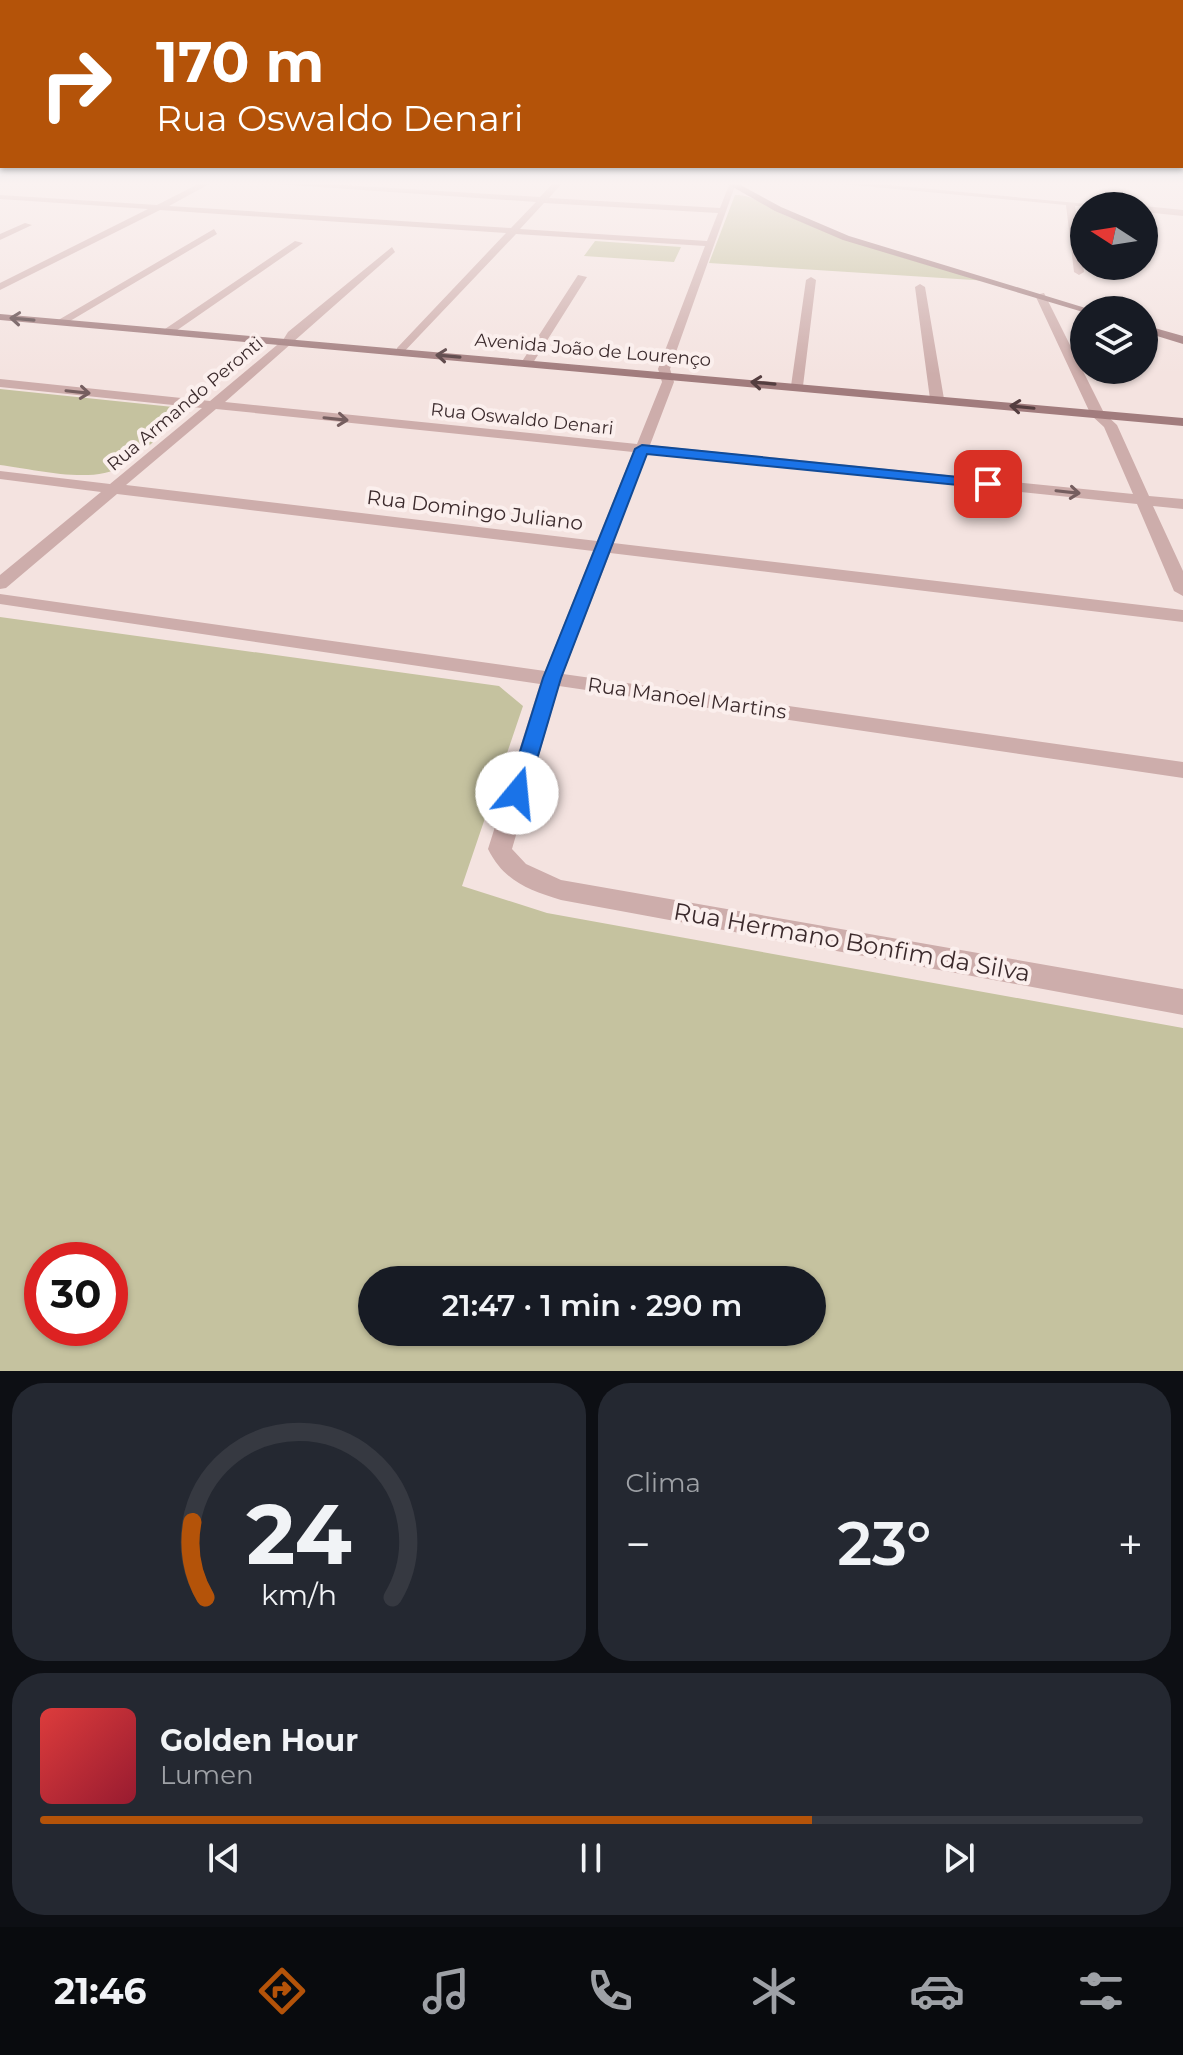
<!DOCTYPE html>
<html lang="pt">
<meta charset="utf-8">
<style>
:root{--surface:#171b24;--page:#242831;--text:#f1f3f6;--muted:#9ea1a6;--line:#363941;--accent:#b45309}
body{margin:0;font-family:Montserrat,sans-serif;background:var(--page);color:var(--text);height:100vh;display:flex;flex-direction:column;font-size:30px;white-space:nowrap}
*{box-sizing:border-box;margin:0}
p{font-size:26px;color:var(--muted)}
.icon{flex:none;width:44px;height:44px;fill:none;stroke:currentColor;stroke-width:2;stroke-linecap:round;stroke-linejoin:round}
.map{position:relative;height:1371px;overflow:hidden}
.sheet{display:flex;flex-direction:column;gap:12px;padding:12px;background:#0d0f14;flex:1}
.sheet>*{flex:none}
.guide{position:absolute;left:0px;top:0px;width:1184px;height:168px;box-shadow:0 2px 6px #0004;background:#b45309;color:#fff;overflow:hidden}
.needle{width:52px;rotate:282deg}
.buttons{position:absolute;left:1070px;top:192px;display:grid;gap:16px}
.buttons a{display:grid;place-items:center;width:88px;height:88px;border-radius:50%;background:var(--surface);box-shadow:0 2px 6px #0004;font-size:40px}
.speed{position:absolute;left:24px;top:1242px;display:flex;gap:16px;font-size:40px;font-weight:700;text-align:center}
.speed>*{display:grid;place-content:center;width:104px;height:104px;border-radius:50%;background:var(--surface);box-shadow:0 2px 6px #0004;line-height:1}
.speed .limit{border:12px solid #d22;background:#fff;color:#111}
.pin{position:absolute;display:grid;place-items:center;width:68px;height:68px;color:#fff;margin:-34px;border-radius:16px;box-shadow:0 4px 12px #0006}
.me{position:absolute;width:88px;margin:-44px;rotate:17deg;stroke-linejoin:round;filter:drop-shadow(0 0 6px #0008)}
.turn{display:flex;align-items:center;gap:28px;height:168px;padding:0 24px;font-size:36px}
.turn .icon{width:104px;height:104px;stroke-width:2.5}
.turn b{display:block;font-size:56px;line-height:68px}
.big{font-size:60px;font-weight:600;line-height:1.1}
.sheet .card{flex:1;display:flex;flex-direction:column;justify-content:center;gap:12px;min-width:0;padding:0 28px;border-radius:32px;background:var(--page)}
.sheet .dial{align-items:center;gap:0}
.dial svg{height:208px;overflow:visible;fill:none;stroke:var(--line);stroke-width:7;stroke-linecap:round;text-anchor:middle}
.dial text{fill:var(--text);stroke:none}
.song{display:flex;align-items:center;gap:24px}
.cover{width:96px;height:96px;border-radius:12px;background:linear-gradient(135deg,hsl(0 70% 55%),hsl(350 70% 35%))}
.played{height:8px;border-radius:4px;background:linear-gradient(90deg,var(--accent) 70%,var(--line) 70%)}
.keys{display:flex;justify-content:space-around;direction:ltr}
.heat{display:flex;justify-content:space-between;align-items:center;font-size:44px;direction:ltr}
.sheet .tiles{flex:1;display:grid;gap:12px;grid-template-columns:1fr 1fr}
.card:last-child{grid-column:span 2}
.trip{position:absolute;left:358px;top:1266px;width:468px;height:80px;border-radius:40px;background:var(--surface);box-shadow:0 2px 6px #0004;font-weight:600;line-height:80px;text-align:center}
.dock{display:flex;height:128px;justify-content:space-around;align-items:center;background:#090b0e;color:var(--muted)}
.dock .icon{width:56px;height:56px}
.dock .on{color:var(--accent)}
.dock b{font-size:36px;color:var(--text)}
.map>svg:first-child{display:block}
.green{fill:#c5c29f;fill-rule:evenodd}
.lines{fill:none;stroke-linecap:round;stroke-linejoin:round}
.street{fill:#cdadab;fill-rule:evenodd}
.secondary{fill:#a17c7d;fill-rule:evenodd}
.oneway{stroke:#543e40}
.oneway2{stroke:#755e5f}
.route{fill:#1a73e8;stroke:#114b97;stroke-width:2}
.labels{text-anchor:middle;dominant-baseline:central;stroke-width:8;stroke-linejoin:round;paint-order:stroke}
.far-street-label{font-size:18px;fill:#3b2a2c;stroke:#fbefed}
.street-label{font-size:20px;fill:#3b2a2c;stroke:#fbefed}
.near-street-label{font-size:24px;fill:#3b2a2c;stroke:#fbefed}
</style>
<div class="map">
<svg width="1183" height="1371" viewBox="0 0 1183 1371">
<rect width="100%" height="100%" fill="#f4e3e0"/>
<!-- green -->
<path class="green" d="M735,195C753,194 771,209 787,216C853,243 919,264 989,281L709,263Z
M595,241L681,247L674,262L584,256Z
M0,389L173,407L181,412V418C162,434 143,452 123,466C93,485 34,469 0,465Z
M0,617L499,686L523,706L462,886L547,913L1183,1028V1371H0ZM110,1260V1328H42V1260ZM372,1280H812V1332H372Z"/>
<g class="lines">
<!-- street -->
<path class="street" d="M202,182H213L169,206L511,228L536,202L246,182H294L540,197L554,182H563L549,198L720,208L729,185L736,183L670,369L674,382L650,445L1133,494L1104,427L1091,415L1035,295L1044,293L1104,413L1117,425L1149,496L1183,499V509L1153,506L1183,571V596L1174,591L1137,504L647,453L613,543L1183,610V622L610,553L563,674L1183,762V778L559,686L512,849L526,864L561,880L1183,989V1015L561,900C528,890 504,881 488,849L540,684L0,604V594L545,671L593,551L117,494L6,588L0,589V575L101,492L0,479V471L110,484L202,408L0,387V379L210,401L283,340L288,332L392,247L395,252L225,402L637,444L662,382L658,369L705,246L516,234L401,355L397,354V348L506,233L160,210L0,290V283L148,209L0,199V195L157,205ZM544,203L718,213L707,241L520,229ZM216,409L633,452L597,541L126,485Z
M821,182H857L1109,206H1075L1084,272L1079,275L1074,272L1066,205Z
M1144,206L1183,210V216L1144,212Z
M25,223L32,225L0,240V234Z
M214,229L217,234L65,324L55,322Z
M295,241L303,243L173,333H165V329Z
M578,275L587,277L531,366H523L521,363Z
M811,277L816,280L803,386L797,390L791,386L806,280Z
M920,284L925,287L944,399L937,403L930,399L915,287Z"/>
<!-- secondary -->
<path class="secondary" d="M724,182H735L781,207L849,236L1092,310L1083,312L843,240L775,211Z
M0,314L1183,418V426L0,320Z
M1144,325L1183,336V344L1144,332Z"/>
</g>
<!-- one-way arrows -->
<defs><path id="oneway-shaft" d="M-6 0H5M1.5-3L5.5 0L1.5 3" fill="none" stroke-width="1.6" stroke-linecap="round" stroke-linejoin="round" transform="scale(2)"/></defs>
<g class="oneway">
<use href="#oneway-shaft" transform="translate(22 319) rotate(-175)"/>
<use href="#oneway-shaft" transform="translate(448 356) rotate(-175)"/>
<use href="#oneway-shaft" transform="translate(763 383) rotate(-175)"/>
<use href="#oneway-shaft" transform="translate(1022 407) rotate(-174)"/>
</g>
<g class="oneway2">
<use href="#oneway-shaft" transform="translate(78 392) rotate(6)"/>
<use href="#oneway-shaft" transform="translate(336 419) rotate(6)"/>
<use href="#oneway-shaft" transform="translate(1068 492) rotate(6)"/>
</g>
<!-- sky -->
<linearGradient id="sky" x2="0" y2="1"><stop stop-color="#7db4cb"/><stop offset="0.49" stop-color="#faf2f1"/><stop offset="1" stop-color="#faf2f1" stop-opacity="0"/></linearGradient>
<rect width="1183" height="374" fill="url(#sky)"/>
<!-- route -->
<path class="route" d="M642,445L988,480L994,484L988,488L647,454L561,678L527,793L524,798H510L507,793L543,678L635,449Z"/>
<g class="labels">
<!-- far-street labels -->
<g class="far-street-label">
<text transform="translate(593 350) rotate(5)">Avenida João de Lourenço</text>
<text transform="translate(185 404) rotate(-40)">Rua Armando Peronti</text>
<text transform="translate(522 419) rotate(6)">Rua Oswaldo Denari</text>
</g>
<!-- street labels -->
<g class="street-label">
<text transform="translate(475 510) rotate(7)">Rua Domingo Juliano</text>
<text transform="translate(687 698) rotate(8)">Rua Manoel Martins</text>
</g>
<!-- near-street labels -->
<g class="near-street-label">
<text transform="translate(852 942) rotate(10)">Rua Hermano Bonfim da Silva</text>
</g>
</g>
</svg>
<div class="buttons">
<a><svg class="needle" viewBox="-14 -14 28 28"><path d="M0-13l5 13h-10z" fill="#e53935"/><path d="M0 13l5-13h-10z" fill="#9ea1a6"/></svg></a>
<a><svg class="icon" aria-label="layers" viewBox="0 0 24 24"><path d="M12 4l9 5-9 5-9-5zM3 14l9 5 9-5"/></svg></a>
</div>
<div class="speed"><div class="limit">30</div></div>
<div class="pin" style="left:988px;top:484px;background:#d93025"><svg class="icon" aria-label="arrive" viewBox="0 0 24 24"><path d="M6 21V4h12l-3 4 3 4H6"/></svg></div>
<svg class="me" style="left:517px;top:793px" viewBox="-20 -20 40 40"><circle r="19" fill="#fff"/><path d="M0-13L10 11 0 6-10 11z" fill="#1a73e8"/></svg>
<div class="trip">21:47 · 1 min · 290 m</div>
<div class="guide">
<div class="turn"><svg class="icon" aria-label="right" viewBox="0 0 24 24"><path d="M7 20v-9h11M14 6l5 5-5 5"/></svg><div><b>170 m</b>Rua Oswaldo Denari</div></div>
</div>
</div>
<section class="sheet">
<div class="tiles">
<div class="card dial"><svg viewBox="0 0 100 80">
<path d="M14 69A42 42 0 1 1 86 69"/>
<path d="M14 69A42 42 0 0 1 9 40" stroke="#b45309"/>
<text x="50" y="56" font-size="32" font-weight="700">24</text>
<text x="50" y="72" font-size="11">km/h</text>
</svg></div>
<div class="card"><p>Clima</p>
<div class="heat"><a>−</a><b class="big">23°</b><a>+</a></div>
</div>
<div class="card">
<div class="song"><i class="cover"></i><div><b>Golden Hour</b><p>Lumen</p></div></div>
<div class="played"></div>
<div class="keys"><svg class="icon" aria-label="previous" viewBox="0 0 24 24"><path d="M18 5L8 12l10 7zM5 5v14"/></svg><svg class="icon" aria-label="pause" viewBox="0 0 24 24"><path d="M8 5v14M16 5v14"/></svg><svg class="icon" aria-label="next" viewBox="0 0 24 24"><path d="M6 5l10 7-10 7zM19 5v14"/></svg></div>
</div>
</div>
</section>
<nav class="dock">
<b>21:46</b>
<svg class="icon on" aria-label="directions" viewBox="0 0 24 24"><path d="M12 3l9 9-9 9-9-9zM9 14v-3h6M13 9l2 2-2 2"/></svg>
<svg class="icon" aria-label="music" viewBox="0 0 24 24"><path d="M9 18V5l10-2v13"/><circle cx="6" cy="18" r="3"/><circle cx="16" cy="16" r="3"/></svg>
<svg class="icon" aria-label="phone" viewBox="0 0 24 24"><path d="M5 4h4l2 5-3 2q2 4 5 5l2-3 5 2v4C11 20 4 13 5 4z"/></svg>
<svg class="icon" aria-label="climate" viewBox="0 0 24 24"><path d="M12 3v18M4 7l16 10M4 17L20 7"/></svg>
<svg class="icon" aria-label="car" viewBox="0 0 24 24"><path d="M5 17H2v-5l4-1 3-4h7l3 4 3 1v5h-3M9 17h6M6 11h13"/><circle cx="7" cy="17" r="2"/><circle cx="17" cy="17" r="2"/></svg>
<svg class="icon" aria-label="filters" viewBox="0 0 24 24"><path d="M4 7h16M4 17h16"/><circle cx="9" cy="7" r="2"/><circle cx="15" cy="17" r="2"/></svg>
</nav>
